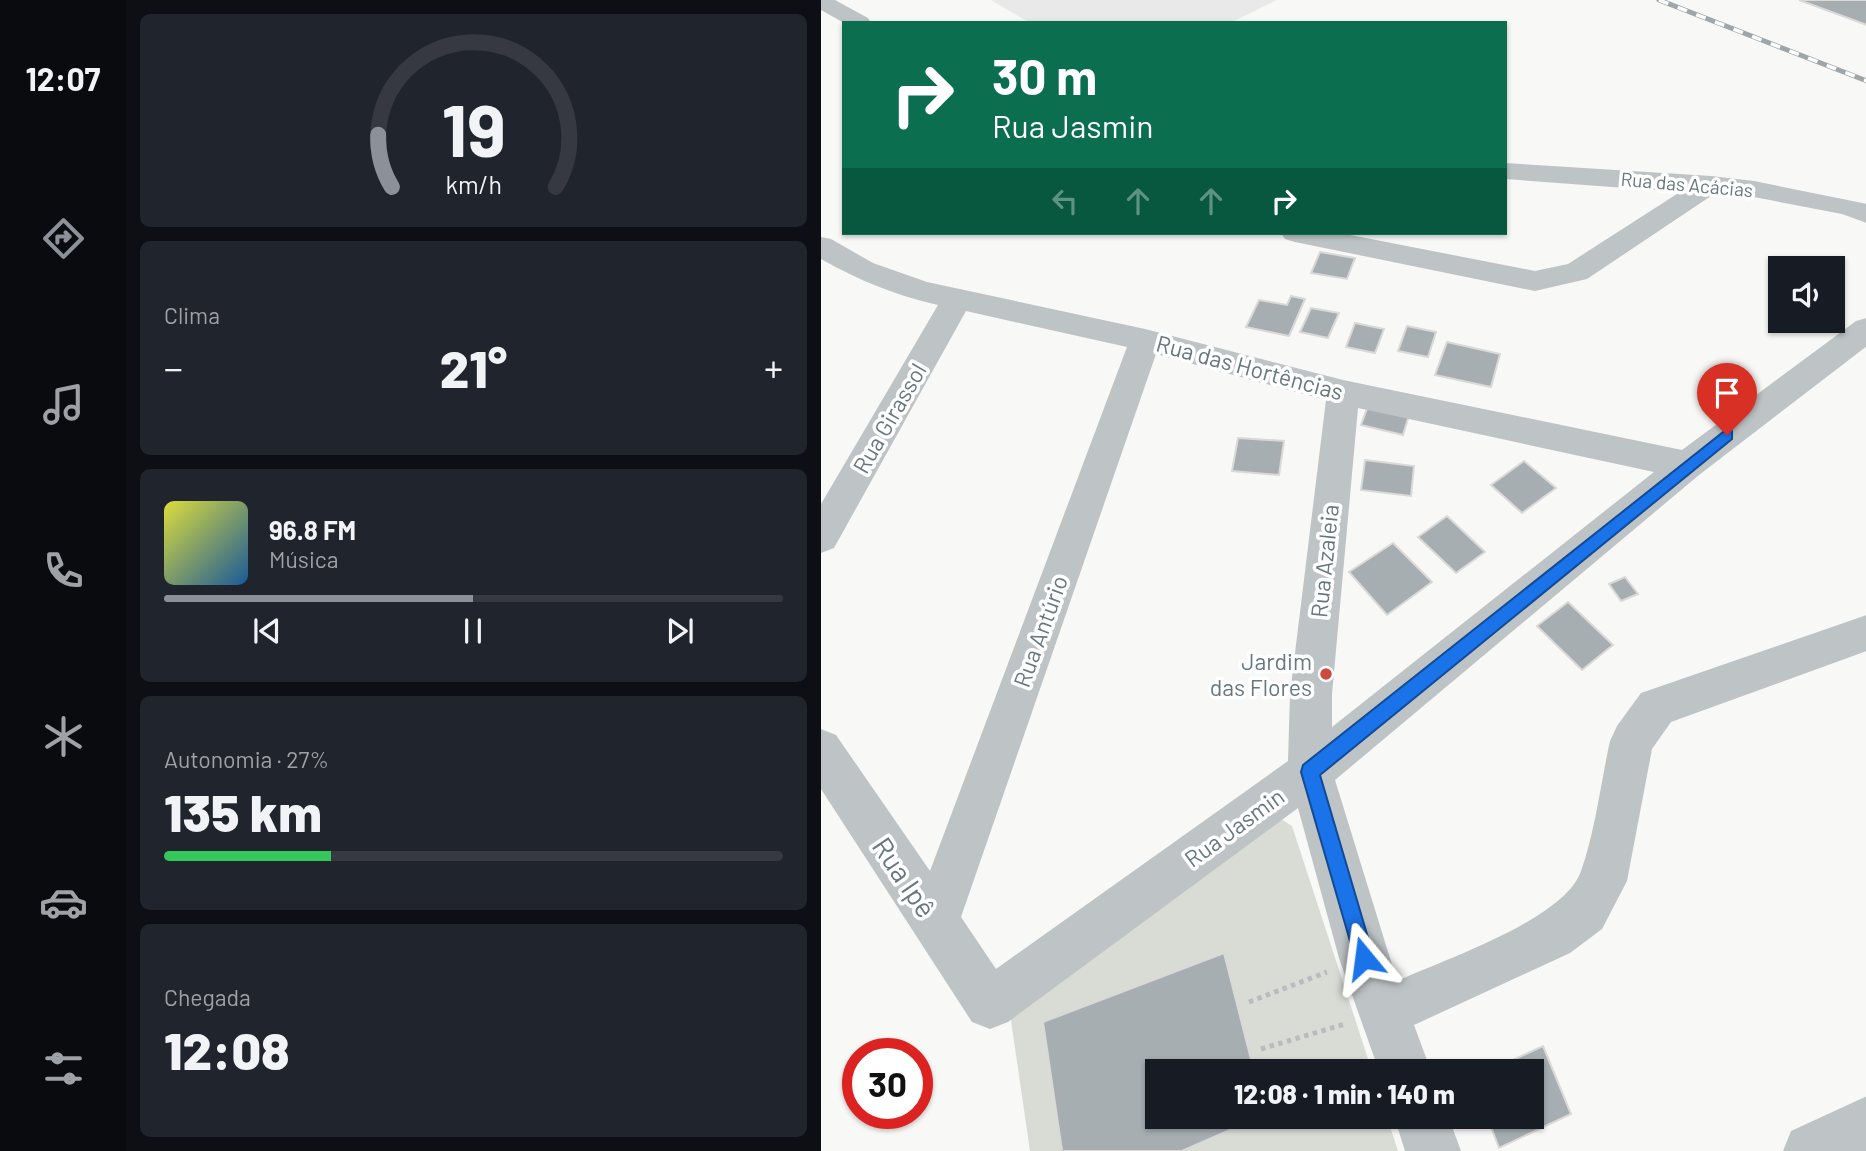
<!DOCTYPE html>
<html lang="pt">
<meta charset="utf-8">
<style>
:root{--surface:#171b24;--page:#20242c;--text:#f1f3f6;--muted:#9ea1a6;--line:#363941;--accent:#8c9099}
body{margin:0;font-family:Barlow,sans-serif;background:var(--page);color:var(--text);height:100vh;display:flex;flex-direction:column;font-size:26px;white-space:nowrap}
*{box-sizing:border-box;margin:0}
p{font-size:23px;color:var(--muted)}
.icon{flex:none;width:38px;height:38px;fill:none;stroke:currentColor;stroke-width:2;stroke-linecap:round;stroke-linejoin:round}
.map{position:relative;flex:1;overflow:hidden}
.details{display:flex;flex-direction:column;gap:14px;padding:14px;background:#0d0f14;width:695px}
.details>*{flex:none}
.hud{position:absolute;left:21px;top:21px;width:665px;height:214px;border-radius:0px;box-shadow:0 2px 5px #0004;background:#0b6e4f;color:#fff;overflow:hidden}
.fabs{position:absolute;left:947px;top:256px;display:grid;gap:14px}
.fabs a{display:grid;place-items:center;width:77px;height:77px;border-radius:0px;background:var(--surface);box-shadow:0 2px 5px #0004;font-size:35px}
.speed{position:absolute;left:21px;top:1038px;display:flex;gap:14px;font-size:35px;font-weight:700;text-align:center}
.speed>*{display:grid;place-content:center;width:91px;height:91px;border-radius:50%;background:var(--surface);box-shadow:0 2px 5px #0004;line-height:1}
.speed .limit{border:10px solid #d22;background:#fff;color:#111}
.pin{position:absolute;display:grid;place-items:center;width:60px;height:60px;color:#fff;margin:-72px -30px;border-radius:50% 50% 50% 0;rotate:-45deg;box-shadow:0 0 7px #0007}
.pin .icon{rotate:45deg}
.me{position:absolute;width:77px;margin:-38px;rotate:344deg;stroke-linejoin:round;filter:drop-shadow(0 0 5px #0008)}
.turn{display:flex;align-items:center;gap:24px;height:147px;padding:0 35px;font-size:32px}
.turn .icon{width:91px;height:91px;stroke-width:2.5}
.turn b{display:block;font-size:49px;line-height:60px}
.lanes{display:flex;align-items:center;height:66px;padding:0 35px;background:#0003;justify-content:center;gap:35px;direction:ltr}
.lanes .off{opacity:.35}
.big{font-size:52px;font-weight:800;line-height:1.1}
.details .card{flex:1;display:flex;flex-direction:column;justify-content:center;gap:10px;min-width:0;padding:0 24px;border-radius:10px;background:var(--page)}
.details .dial{align-items:center;gap:0}
.dial svg{height:182px;overflow:visible;fill:none;stroke:var(--line);stroke-width:7;stroke-linecap:round;text-anchor:middle}
.dial text{fill:var(--text);stroke:none}
.song{display:flex;align-items:center;gap:21px}
.cover{width:84px;height:84px;border-radius:10px;background:linear-gradient(135deg,hsl(60 70% 55%),hsl(210 70% 35%))}
.played{height:7px;border-radius:4px;background:linear-gradient(90deg,var(--accent) 50%,var(--line) 50%)}
.keys{display:flex;justify-content:space-around;direction:ltr}
.heat{display:flex;justify-content:space-between;align-items:center;font-size:38px;direction:ltr}
.charge{height:10px;border-radius:5px;background:linear-gradient(90deg,#34c759 27%,var(--line) 0)}
.trip{position:absolute;left:324px;top:1059px;width:399px;height:70px;border-radius:0px;background:var(--surface);box-shadow:0 2px 5px #0004;font-weight:800;line-height:70px;text-align:center}
main{display:flex;flex:1;min-height:0}
.tabs{display:flex;flex-direction:column;width:126px;justify-content:space-around;align-items:center;background:#090b0e;color:var(--muted)}
.tabs .icon{width:49px;height:49px}
.tabs .selected{color:var(--accent)}
.tabs b{font-size:32px;color:var(--text)}
.map>svg:first-child{display:block}
.built{fill:#e9e9e9}
.green{fill:#d9dcd5}
.building{fill:#a6aeb2;stroke:#dad9d8;stroke-width:2}
.lines{fill:none;stroke-linecap:round;stroke-linejoin:round}
.path{stroke:#b8bcbe;stroke-width:5;stroke-dasharray:4.5 4.5;stroke-linecap:butt}
.minor{fill:#bec3c5;fill-rule:evenodd}
.rail-casing{stroke:#9ea6a9;stroke-width:5}
.rail{stroke:#fff;stroke-width:3.5;stroke-dasharray:10;stroke-linecap:butt}
.route{fill:#1a73e8;stroke:#114b97;stroke-width:2}
.poi-dot{fill:#cf4a3e;stroke:#fff;stroke-width:2.5}
.labels{text-anchor:middle;dominant-baseline:central;stroke-width:7;stroke-linejoin:round;paint-order:stroke}
.far-street-label{font-size:19px;fill:#66777d;stroke:#fff}
.street-label{font-size:23px;fill:#66777d;stroke:#fff}
.poi-label{font-size:23px;fill:#66777d;stroke:#fff;text-anchor:end}
.near-street-label{font-size:28px;fill:#66777d;stroke:#fff}
</style>
<main>
<nav class="tabs">
<b>12:07</b>
<svg class="icon selected" aria-label="directions" viewBox="0 0 24 24"><path d="M12 3l9 9-9 9-9-9zM9 14v-3h6M13 9l2 2-2 2"/></svg>
<svg class="icon" aria-label="music" viewBox="0 0 24 24"><path d="M9 18V5l10-2v13"/><circle cx="6" cy="18" r="3"/><circle cx="16" cy="16" r="3"/></svg>
<svg class="icon" aria-label="phone" viewBox="0 0 24 24"><path d="M5 4h4l2 5-3 2q2 4 5 5l2-3 5 2v4C11 20 4 13 5 4z"/></svg>
<svg class="icon" aria-label="climate" viewBox="0 0 24 24"><path d="M12 3v18M4 7l16 10M4 17L20 7"/></svg>
<svg class="icon" aria-label="car" viewBox="0 0 24 24"><path d="M5 17H2v-5l4-1 3-4h7l3 4 3 1v5h-3M9 17h6M6 11h13"/><circle cx="7" cy="17" r="2"/><circle cx="17" cy="17" r="2"/></svg>
<svg class="icon" aria-label="filters" viewBox="0 0 24 24"><path d="M4 7h16M4 17h16"/><circle cx="9" cy="7" r="2"/><circle cx="15" cy="17" r="2"/></svg>
</nav>
<section class="details">
<div class="card dial"><svg viewBox="0 0 100 80">
<path d="M14 69A42 42 0 1 1 86 69"/>
<path d="M14 69A42 42 0 0 1 8 46" stroke="#8c9099"/>
<text x="50" y="56" font-size="32" font-weight="700">19</text>
<text x="50" y="72" font-size="11">km/h</text>
</svg></div>
<div class="card"><p>Clima</p>
<div class="heat"><a>−</a><b class="big">21°</b><a>+</a></div>
</div>
<div class="card">
<div class="song"><i class="cover"></i><div><b>96.8 FM</b><p>Música</p></div></div>
<div class="played"></div>
<div class="keys"><svg class="icon" aria-label="previous" viewBox="0 0 24 24"><path d="M18 5L8 12l10 7zM5 5v14"/></svg><svg class="icon" aria-label="pause" viewBox="0 0 24 24"><path d="M8 5v14M16 5v14"/></svg><svg class="icon" aria-label="next" viewBox="0 0 24 24"><path d="M6 5l10 7-10 7zM19 5v14"/></svg></div>
</div>
<div class="card"><p>Autonomia · 27%</p><b class="big">135 km</b><div class="charge"></div></div>
<div class="card"><p>Chegada</p><b class="big">12:08</b></div>
</section>
<div class="map">
<svg width="1046" height="1151" viewBox="0 0 1046 1151">
<rect width="100%" height="100%" fill="#f8f8f6"/>
<!-- built -->
<path class="built" d="M170,0H456L409,23H209Z"/>
<!-- green -->
<path class="green" d="M452,814L471,826L551,1071H336V1116L566,1117L577,1151H209L189,1014Z"/>
<!-- building -->
<path class="building" d="M978,0H1046V25Z
M499,252L534,258L526,279L490,273Z
M470,296L484,299L468,336L425,327L438,300L466,305Z
M490,308L518,313L507,338L479,332Z
M534,323L563,329L554,353L525,347Z
M586,326L615,332L607,357L577,351Z
M626,342L679,354L670,387L614,375Z
M548,403L589,412L582,435L540,425Z
M417,438L463,441L458,475L411,471Z
M544,460L593,466L590,496L540,490Z
M703,461L735,488L701,513L670,485Z
M626,516L664,552L635,573L597,537Z
M572,543L611,582L566,615L528,572Z
M804,577L817,594L800,601L788,584Z
M747,602L792,645L761,670L716,626Z
M403,953L433,1071H336V1116H441L361,1151H241L222,1022Z
M722,1046L750,1114L678,1148L666,1116H710V1071H668Z"/>
<g class="lines">
<!-- path -->
<path class="path" d="M428,1002L506,972
M440,1049L524,1024"/>
<!-- minor -->
<path class="minor" d="M0,0H14L47,18L50,23H23L0,10Z
M684,163L890,176L933,181L1046,204V223L1021,214L933,197L893,194L766,279L714,291L474,242L464,239L460,233H519L714,271L747,264L859,192L684,179Z
M0,237L10,239L52,263L106,282L324,329L522,380L861,450L1035,321L1046,318V346L878,475L514,780L576,981C623,960 744,919 760,871C774,832 780,782 789,741L796,726L820,693L1046,615V651L850,722L831,749L806,881L781,929L749,953L593,1025L610,1071H558L518,958L477,808L187,1022L169,1029L151,1022L0,789V729L15,735L109,871L306,347L145,311L13,548L0,553V504L117,305C76,296 37,280 0,259ZM335,354L505,400L469,694L467,761L175,969L140,917ZM537,408L833,472L511,727V694Z
M1046,1096V1151H962L970,1131Z
M573,1116H627L640,1151H584Z"/>
<defs>
<path id="rail" d="M838,0L1046,81"/>
</defs>
<!-- rail casing -->
<use href="#rail" class="rail-casing"/>
<!-- rail -->
<use href="#rail" class="rail"/>
</g>
<!-- route -->
<path class="route" d="M906,429L911,431V439L499,775L553,958L550,965L543,968L536,965L480,772L482,765Z"/>
<!-- markers -->
<circle class="poi-dot" cx="505" cy="674" r="7"/>
<g class="labels">
<!-- far-street labels -->
<g class="far-street-label">
<text transform="translate(866 184) rotate(5)">Rua das Acácias</text>
</g>
<!-- street labels -->
<g class="street-label">
<text transform="translate(429 367) rotate(15)">Rua das Hortências</text>
<text transform="translate(68 418) rotate(-60)">Rua Girassol</text>
<text transform="translate(503 561) rotate(-84)">Rua Azaleia</text>
<text transform="translate(219 631) rotate(-70)">Rua Antúrio</text>
<text transform="translate(413 827) rotate(-36)">Rua Jasmin</text>
</g>
<!-- poi labels -->
<g class="poi-label">
<text x="491" y="661">Jardim<tspan x="491" dy="26">das Flores</tspan></text>
</g>
<!-- near-street labels -->
<g class="near-street-label">
<text transform="translate(84 877) rotate(56)">Rua Ipê</text>
</g>
</g>
</svg>
<div class="fabs">
<a><svg class="icon" aria-label="sound" viewBox="0 0 24 24"><path d="M4 9h4l5-4v14l-5-4H4zM17 9q2 3 0 6"/></svg></a>
</div>
<div class="speed"><div class="limit">30</div></div>
<div class="pin" style="left:906px;top:435px;background:#d93025"><svg class="icon" aria-label="arrive" viewBox="0 0 24 24"><path d="M6 21V4h12l-3 4 3 4H6"/></svg></div>
<svg class="me" style="left:543px;top:958px" viewBox="-20 -20 40 40"><path d="M0-17L14 15 0 8-14 15z" fill="#1a73e8" stroke="#fff" stroke-width="4"/></svg>
<div class="trip">12:08 · 1 min · 140 m</div>
<div class="hud">
<div class="turn"><svg class="icon" aria-label="right" viewBox="0 0 24 24"><path d="M7 20v-9h11M14 6l5 5-5 5"/></svg><div><b>30 m</b>Rua Jasmin</div></div>
<div class="lanes"><svg class="icon off" aria-label="left" viewBox="0 0 24 24"><path d="M17 20v-9H6M10 6l-5 5 5 5"/></svg><svg class="icon off" aria-label="ahead" viewBox="0 0 24 24"><path d="M12 20V5M6 11l6-6 6 6"/></svg><svg class="icon off" aria-label="ahead" viewBox="0 0 24 24"><path d="M12 20V5M6 11l6-6 6 6"/></svg><svg class="icon" aria-label="right" viewBox="0 0 24 24"><path d="M7 20v-9h11M14 6l5 5-5 5"/></svg></div>
</div>
</div>
</main>
